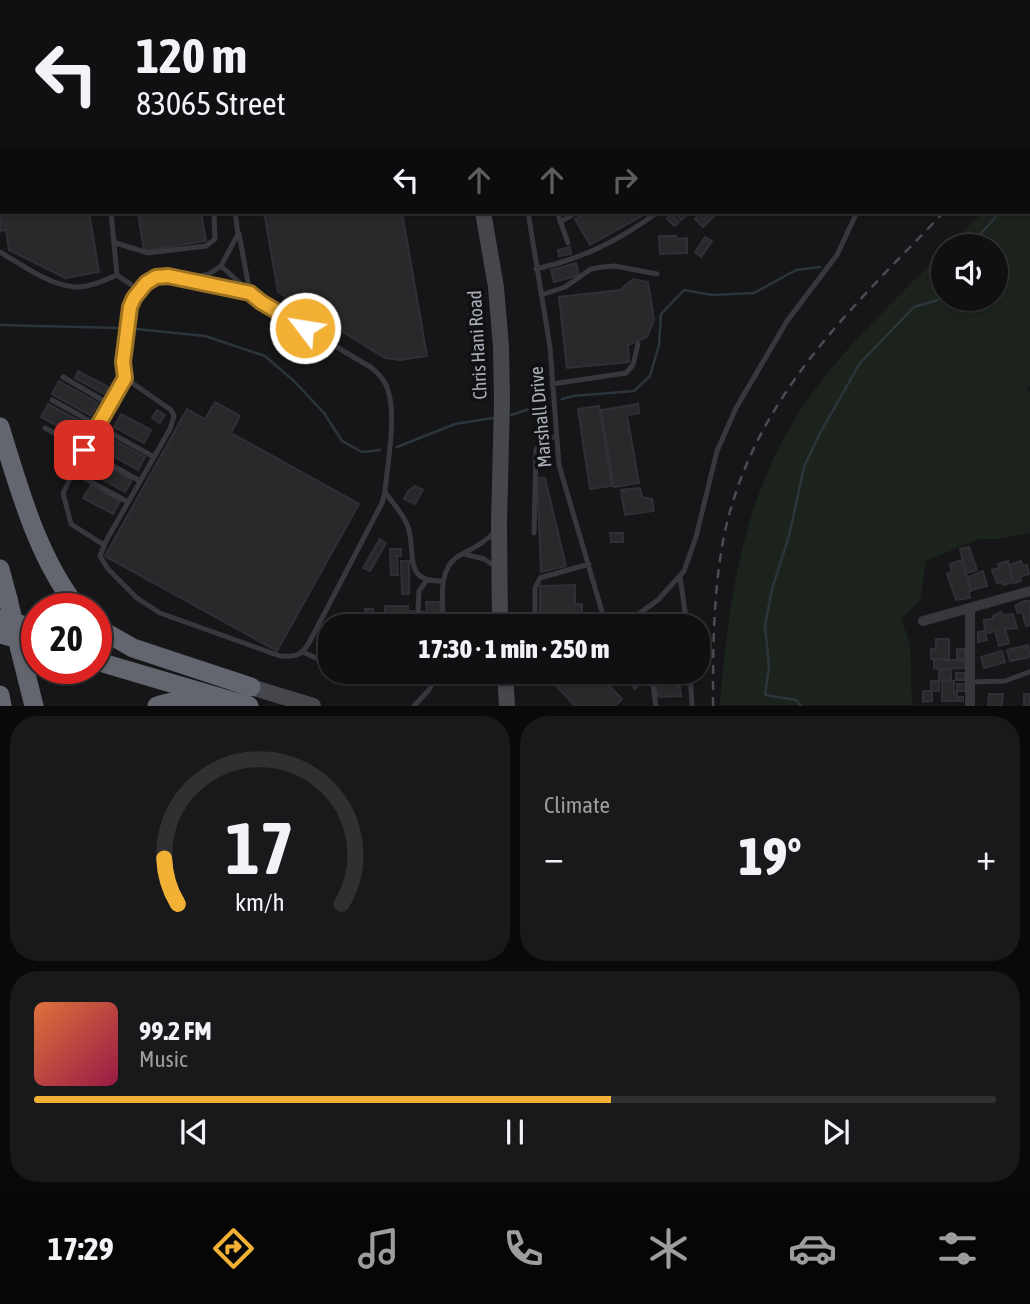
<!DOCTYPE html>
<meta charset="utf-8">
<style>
:root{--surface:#101012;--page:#19191b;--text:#f1f3f6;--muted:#9c9d9f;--line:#303032;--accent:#f2b134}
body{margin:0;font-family:"Asap Condensed",sans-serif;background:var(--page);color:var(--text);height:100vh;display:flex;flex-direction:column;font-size:26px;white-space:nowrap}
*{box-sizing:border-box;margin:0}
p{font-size:23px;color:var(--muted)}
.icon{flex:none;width:38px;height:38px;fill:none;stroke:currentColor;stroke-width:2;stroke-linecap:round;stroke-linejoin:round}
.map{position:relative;height:706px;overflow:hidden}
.drawer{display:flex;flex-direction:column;gap:10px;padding:10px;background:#09090a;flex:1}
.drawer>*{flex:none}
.top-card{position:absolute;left:0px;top:0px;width:1031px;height:214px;box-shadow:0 2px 5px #0004,0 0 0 2px var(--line);background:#101012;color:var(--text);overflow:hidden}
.fabs{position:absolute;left:931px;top:234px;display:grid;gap:14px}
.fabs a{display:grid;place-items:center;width:77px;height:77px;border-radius:50%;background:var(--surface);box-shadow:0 2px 5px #0004,0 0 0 2px var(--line);font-size:35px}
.speed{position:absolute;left:21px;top:593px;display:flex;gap:14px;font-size:35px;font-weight:700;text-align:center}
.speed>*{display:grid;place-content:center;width:91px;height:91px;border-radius:50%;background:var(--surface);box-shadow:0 2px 5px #0004,0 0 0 2px var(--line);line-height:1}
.speed .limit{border:10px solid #d22;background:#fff;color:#111}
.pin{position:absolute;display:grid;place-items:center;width:60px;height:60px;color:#fff;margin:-30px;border-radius:14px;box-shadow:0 4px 10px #0006}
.me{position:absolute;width:77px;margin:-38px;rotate:301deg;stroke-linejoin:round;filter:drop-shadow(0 0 5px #0008)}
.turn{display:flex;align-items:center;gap:24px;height:147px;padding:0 21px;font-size:32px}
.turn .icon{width:91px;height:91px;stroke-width:2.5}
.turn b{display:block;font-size:49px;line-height:60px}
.lanes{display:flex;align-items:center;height:66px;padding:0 21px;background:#0003;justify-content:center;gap:35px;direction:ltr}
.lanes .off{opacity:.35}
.big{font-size:52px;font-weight:800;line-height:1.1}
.drawer .card{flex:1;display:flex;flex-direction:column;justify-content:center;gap:10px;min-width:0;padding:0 24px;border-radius:28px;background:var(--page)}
.drawer .dial{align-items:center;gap:0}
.dial svg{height:182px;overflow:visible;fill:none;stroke:var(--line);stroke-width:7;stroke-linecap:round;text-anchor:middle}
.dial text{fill:var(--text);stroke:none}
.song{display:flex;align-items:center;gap:21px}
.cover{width:84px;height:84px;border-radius:10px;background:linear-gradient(135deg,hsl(20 70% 55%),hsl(340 70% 35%))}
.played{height:7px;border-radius:4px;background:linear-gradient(90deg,var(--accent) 60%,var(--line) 60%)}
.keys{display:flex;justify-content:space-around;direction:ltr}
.heat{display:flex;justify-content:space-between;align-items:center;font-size:38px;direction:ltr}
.drawer .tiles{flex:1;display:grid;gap:10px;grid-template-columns:1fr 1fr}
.card:last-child{grid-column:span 2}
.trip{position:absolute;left:318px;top:614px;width:392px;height:70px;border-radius:28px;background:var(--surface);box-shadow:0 2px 5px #0004,0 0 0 2px var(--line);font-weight:800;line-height:70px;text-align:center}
.tab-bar{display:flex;height:112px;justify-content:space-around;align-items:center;background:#060607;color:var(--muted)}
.tab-bar .icon{width:49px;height:49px}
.tab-bar .current{color:var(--accent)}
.tab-bar b{font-size:32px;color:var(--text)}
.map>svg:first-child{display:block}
.green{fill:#1c231d}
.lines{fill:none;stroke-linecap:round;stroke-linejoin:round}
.stream{stroke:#2c353c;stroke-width:2.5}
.building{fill:#29292c;stroke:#303034;stroke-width:2}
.path{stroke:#3d3f44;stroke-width:2;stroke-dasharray:3.5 5;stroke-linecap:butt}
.service{stroke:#37383d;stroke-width:5}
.minor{stroke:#37383d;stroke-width:10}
.secondary{stroke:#45474d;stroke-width:16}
.motorway{stroke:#63666e;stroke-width:19}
.rail{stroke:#4a4c52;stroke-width:2.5;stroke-dasharray:9 7;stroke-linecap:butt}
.motorway-bridge{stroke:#63666e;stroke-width:19}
.route-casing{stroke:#9d7322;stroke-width:18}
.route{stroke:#f2b134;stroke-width:12}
.labels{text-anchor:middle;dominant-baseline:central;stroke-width:7;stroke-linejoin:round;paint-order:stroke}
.street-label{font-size:19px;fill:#a8adb8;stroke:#111113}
</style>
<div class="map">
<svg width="1030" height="706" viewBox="0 0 1030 706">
<rect width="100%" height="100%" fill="#161618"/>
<!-- green -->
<path class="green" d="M1030,170V386L1027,388L1030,394V533L999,539H979L926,561L920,601L901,619L910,644L912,705H720C729,588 746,479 819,384C856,336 901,294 943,251V299H996V247H947L983,212H1029Z"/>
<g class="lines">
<!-- stream -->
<path class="stream" d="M1029,187L1030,186
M969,247L1000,212
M941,264H943
M0,325L119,328
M136,329L205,336L265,356L295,382L324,413L342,441L362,452L380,450
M562,399L573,396L634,391L650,376L659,345L661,314L684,290L712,295L754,293L796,270L820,267
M511,415L545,404
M397,447L455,424L493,418
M801,706L796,700L765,695L769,667L765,626L772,589L789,536L804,467L819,435L860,363L914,307L938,300L943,290"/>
</g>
<!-- building -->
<path class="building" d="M0,0H68L69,2H2L0,26Z
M125,0H167V2H126Z
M224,0H364L365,2H225Z
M483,0H529L483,2Z
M581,0H676L581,2Z
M691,0H754L691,2Z
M799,0H827V2H794Z
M850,0H939L849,2Z
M2,44V212H89L99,272L65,278L9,250L6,230L0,231Z
M138,212H201L206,241L144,251Z
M264,212H402L427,356L400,360L385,358L278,292Z
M589,212H649L590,245L575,219Z
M675,212H682L686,216L681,220Z
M695,212H716L717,213L703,227L695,219L698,216Z
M672,214L679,222L674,226L667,218Z
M659,236H676L677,239L687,238V253L660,254Z
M705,237L712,241L701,257L695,252Z
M570,247L571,254L559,256L558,250Z
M576,263L579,275L554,282L551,270Z
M633,279L648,282L654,320L647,337L628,345L629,362L567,368L559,297L620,290Z
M78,371L108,387L104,394L75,378Z
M59,381L98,403L91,416L52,394Z
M215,402L240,416L231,433L359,504L277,651L105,556L187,409L205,419Z
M48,404L87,425L80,438L41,417Z
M638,404L639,413L627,415L639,483L614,487L601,410Z
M599,406L612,486L590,489L578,409Z
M157,410L165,415L160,423L152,418Z
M121,414L151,430L144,443L114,427Z
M109,437L145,457L138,470L102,450Z
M96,459L132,480L125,492L89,472Z
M537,478H545L566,566L541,572Z
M91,485L120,501L113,514L83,498Z
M415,486L423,490L415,504L404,499L408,491Z
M640,488L642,497L652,499L654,511L625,515L621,490Z
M610,533H623V542H611Z
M380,539L386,543L370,571L363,568Z
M969,547L977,570L966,573L960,549Z
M390,549H401V556H397L398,575H391Z
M962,560L971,591L969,592L970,598L956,600L947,574L952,572L950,564Z
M401,561H409V594H402Z
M1008,561L1013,582L1003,585L1002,582L997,583L992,570L999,568L998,564Z
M1021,561L1023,566L1027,565L1029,574L1020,577L1021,581L1014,583L1009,565Z
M983,571L987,586L971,590L968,577Z
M575,585V604H582V623H588V626H540V586Z
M1024,601H1030V625L1026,626L1022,612L1018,613L1015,606Z
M426,602H440V626H393V620H385V606H408V611L427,612Z
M365,609H373L374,616H366Z
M1001,612L1002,615L1013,614L1017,628L1005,629L1009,643L999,646L995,631L985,634L987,640L978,642V632L985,631L984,620L993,619V616Z
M936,639H949V659H931V649H936Z
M1028,645L1030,656L1027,658L1010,661L1007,650Z
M957,649H964L965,658H957Z
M1002,651L1005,662L984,668L981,657Z
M934,660H964V668L939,669L934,668Z
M939,670H951V680H939Z
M560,672H596L622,699L615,706H575L551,680Z
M626,672H633L642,683L635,689L623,674Z
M956,673H965V680H956Z
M677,681V687H680L681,696L661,697L657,696L656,686L659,685L658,683Z
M931,681H939V691H931Z
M942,681H954V692H957V697H963V701H942Z
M957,684H965L966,691H957Z
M923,691H932V701L923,702Z
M989,694H1003L1002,706H988Z
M1024,694H1030V706H1024Z"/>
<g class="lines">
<!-- path -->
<path class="path" d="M1029,145L1030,146
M1029,160L1030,159
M1029,192L1030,194"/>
<!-- service -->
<path class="service" d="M180,0V2
M197,0V2
M768,0V2
M838,0L839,2
M549,2V0
M574,2V0
M759,2V0
M111,212L117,275
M528,212L550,347L559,465L603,615L601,626
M557,212L568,243
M560,222L577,212
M239,234L250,293
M116,243L148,253L206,246L215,239L214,212
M0,252C22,265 49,285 75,287C89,288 105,280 117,275L139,290
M221,266L261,302L372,368C375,371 380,375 383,380C400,403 387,464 385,492L382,503L310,641C302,656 296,657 280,656L160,613L137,598L108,569L100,556L106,541L170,429L174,416L171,410L125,378C121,366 125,352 126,339C130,308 130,281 168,276L250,293
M536,269C584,258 618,241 658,212
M193,278L209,274L221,266L238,234L235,212
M541,295L565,287L591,269L602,267L615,266L657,274
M63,377L109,404
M552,384L626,373L633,365L638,344
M52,400L154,457
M45,428L140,481
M73,472L128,502
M385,492C392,502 402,513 407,524C418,552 400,582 443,581
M534,533L536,450L542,441L556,436
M104,545L71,524L63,493L97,424L125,378
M464,554L484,559L496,567
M680,576L687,626
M418,612L419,591L427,580
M603,615L617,621L637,615L658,600L684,571L696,537L717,451L736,408L787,321L837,255L857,212
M443,626C444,605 436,572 457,557C470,549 484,544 494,532
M535,626V588L540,578L589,564
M303,652L331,665
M353,672L361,675
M538,672L544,675L553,672
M690,672L692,706
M609,676L611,672
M971,682L1005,681L1029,672
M414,706L429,690L438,672
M656,706L652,679L657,672"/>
<!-- minor -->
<path class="minor" d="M970,608V706
M923,621L1030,591"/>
<!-- secondary -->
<path class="secondary" d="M441,0L442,2
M483,212L496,287L501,347L502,401L499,524L500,626
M505,672L507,706
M251,687L313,706"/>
<!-- motorway -->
<path class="motorway" d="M0,427C20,491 37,556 78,609
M0,569L8,599
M0,619L37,629
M96,627L133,648L251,687
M0,634L37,644
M20,650L34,706
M96,661L249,706
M0,695L2,706
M157,706C175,700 193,700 212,703"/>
<!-- rail -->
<path class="rail" d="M1029,117L1030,116
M713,706C713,649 713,592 724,536C753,398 851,309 944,212"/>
<!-- motorway-bridge -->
<path class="motorway-bridge" d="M8,599L20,650"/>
</g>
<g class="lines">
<defs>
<path id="route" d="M84,450L125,378L123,362L130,307L134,298L146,283L156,277L168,276L250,293L261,302L305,328"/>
</defs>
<!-- route casing -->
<use href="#route" class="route-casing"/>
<!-- route -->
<use href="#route" class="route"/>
</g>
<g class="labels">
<!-- street labels -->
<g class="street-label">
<text transform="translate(477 345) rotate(-93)">Chris Hani Road</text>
<text transform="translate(540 417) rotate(-95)">Marshall Drive</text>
</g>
</g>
</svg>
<div class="fabs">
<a><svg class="icon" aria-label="sound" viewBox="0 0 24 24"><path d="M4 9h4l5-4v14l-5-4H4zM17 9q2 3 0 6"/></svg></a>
</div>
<div class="speed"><div class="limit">20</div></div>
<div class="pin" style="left:84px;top:450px;background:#d93025"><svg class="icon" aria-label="arrive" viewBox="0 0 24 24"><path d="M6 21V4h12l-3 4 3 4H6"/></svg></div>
<svg class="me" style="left:305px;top:328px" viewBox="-20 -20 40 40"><circle r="17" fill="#f2b134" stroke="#fff" stroke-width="3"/><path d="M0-11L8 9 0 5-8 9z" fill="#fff"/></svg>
<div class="trip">17:30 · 1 min · 250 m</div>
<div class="top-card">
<div class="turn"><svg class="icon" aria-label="left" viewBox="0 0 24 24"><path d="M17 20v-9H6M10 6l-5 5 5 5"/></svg><div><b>120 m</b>83065 Street</div></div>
<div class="lanes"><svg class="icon" aria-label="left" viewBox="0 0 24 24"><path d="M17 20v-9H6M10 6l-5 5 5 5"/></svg><svg class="icon off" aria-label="ahead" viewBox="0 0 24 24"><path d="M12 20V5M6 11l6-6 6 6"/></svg><svg class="icon off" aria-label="ahead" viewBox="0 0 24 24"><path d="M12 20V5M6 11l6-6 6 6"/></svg><svg class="icon off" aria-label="right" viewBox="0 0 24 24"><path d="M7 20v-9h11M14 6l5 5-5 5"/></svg></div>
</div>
</div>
<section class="drawer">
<div class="tiles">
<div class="card dial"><svg viewBox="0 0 100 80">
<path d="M14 69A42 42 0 1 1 86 69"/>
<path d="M14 69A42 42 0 0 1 8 49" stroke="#f2b134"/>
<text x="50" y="56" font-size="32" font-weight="700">17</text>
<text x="50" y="72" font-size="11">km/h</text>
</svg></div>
<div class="card"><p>Climate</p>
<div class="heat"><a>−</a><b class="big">19°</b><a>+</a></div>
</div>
<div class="card">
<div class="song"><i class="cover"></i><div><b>99.2 FM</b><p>Music</p></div></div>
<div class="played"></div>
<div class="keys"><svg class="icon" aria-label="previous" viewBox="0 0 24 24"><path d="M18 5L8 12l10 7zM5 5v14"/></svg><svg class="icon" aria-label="pause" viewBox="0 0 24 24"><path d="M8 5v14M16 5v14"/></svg><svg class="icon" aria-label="next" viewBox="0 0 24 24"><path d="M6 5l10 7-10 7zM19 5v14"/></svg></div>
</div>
</div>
</section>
<nav class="tab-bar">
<b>17:29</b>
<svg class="icon current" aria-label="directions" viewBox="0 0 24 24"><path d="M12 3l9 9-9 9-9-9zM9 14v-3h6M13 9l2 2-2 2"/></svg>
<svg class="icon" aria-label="music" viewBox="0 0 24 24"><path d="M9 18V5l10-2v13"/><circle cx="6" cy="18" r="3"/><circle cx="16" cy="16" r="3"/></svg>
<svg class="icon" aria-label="phone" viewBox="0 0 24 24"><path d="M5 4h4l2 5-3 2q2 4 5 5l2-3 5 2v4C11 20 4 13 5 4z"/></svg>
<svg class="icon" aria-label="climate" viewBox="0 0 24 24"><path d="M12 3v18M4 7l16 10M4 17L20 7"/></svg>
<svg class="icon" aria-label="car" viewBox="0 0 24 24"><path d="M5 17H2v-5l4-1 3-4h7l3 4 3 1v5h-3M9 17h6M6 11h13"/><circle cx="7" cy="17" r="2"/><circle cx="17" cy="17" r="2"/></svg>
<svg class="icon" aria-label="filters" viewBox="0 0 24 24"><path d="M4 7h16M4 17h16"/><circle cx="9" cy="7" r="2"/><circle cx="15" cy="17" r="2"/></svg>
</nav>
